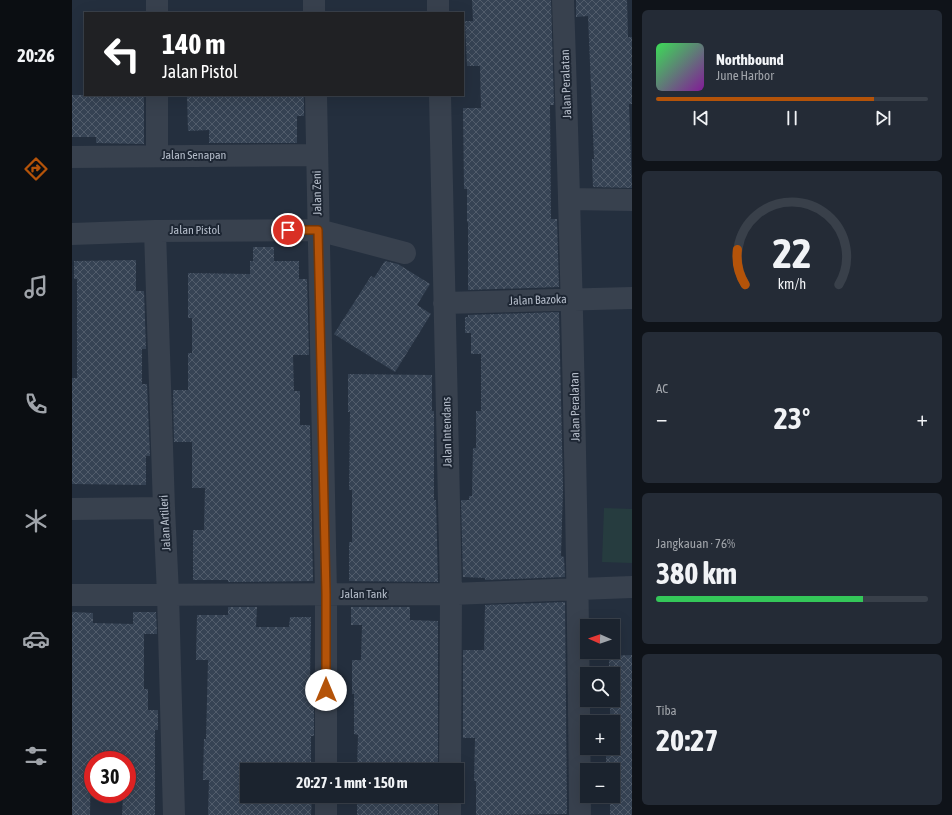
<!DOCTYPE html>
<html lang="id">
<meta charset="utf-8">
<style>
:root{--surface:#1b232e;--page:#242b36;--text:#f1f3f6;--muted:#a0a4aa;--line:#39404a;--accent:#b45309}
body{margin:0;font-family:"Asap Condensed",sans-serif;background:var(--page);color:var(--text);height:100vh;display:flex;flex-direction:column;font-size:15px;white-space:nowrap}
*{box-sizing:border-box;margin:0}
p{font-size:13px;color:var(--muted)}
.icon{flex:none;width:22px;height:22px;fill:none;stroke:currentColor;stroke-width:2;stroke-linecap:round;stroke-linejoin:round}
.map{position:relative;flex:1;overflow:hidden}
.drawer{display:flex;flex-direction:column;gap:10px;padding:10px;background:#0f1319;width:320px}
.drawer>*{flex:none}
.hud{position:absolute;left:12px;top:12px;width:380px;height:84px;border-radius:0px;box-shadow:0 4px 16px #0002,0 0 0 1px var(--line);background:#202124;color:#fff;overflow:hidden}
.needle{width:26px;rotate:272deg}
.tools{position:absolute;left:508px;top:619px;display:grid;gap:8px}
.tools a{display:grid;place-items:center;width:40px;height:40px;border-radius:0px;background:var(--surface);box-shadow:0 4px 16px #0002,0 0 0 1px var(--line);font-size:20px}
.speed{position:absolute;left:12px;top:751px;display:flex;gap:8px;font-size:20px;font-weight:700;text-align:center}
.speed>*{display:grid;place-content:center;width:52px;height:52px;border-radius:50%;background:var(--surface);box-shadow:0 4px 16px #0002,0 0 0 1px var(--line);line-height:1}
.speed .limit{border:6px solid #d22;background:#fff;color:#111}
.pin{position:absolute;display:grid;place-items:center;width:34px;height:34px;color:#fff;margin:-17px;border:2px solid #fff;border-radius:50%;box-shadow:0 1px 4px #0007}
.me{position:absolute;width:44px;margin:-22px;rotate:0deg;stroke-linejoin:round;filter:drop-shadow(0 0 3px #0008)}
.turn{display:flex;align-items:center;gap:14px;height:84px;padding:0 12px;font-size:18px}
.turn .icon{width:52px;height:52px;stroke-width:2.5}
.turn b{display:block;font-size:28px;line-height:34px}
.big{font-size:30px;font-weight:700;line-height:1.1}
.drawer .card{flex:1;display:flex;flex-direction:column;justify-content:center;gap:6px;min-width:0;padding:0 14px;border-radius:6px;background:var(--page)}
.drawer .dial{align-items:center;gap:0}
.dial svg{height:104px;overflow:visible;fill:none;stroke:var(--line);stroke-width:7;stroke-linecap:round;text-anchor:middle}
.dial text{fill:var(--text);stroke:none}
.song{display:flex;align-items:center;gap:12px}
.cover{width:48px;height:48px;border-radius:6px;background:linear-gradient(135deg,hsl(130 70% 55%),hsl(290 70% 35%))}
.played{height:4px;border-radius:2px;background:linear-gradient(90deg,var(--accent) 80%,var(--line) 80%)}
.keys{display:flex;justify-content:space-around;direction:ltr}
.heat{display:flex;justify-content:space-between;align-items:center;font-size:22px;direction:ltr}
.charge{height:6px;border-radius:3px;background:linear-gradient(90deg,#34c759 76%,var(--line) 0)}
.trip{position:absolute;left:168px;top:763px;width:224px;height:40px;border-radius:0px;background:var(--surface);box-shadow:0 4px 16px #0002,0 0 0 1px var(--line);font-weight:700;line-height:40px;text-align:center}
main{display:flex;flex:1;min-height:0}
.dock{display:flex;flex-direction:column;width:72px;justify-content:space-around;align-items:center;background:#0b0e12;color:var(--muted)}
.dock .icon{width:28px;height:28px}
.dock .current{color:var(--accent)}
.dock b{font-size:18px;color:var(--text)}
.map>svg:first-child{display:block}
.green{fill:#263c3f}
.building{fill:url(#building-cross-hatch)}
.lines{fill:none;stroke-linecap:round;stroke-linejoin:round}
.minor{stroke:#38414e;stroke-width:22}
.route-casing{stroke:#753606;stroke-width:10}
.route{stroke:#b45309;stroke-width:7}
.labels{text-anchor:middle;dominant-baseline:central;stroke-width:4;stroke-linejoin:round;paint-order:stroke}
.street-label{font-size:12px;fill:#b4bcc9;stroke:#1d2633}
</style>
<main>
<nav class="dock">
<b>20:26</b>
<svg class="icon current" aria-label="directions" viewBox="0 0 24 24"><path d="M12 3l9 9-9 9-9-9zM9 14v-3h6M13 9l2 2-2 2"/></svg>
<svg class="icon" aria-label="music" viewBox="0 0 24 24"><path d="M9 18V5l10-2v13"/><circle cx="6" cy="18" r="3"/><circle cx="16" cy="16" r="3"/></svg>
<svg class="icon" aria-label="phone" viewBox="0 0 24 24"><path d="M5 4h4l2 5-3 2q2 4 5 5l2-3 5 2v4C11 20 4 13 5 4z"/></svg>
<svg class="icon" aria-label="climate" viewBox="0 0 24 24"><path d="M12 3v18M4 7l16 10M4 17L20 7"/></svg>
<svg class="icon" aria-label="car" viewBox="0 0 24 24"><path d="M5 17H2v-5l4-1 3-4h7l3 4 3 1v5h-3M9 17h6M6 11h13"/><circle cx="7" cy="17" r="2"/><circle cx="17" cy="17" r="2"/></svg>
<svg class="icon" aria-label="filters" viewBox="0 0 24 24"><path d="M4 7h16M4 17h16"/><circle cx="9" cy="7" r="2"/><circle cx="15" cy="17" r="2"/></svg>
</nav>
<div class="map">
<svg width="560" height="815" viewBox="0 0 560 815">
<defs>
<pattern id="building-cross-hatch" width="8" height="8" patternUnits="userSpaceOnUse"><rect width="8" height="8" fill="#364354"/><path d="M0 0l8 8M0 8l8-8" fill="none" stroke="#515c6b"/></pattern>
</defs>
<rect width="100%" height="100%" fill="#242f3e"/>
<!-- green -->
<path class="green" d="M532,508L560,509V563L530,562Z"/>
<!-- building -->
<path class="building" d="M400,0H479L482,105H478L479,219H485L487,287L396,290V221L395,223V189H392L391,108H409L408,66H395L393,21H401Z
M504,0H555L556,37H560V104H557L560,188L521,187L520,159H522L516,16L504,17Z
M0,95H72V144L24,143V137H0Z
M115,95H232V116H225V143H137V130L116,131Z
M181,247H202V261H227V279H235L237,355H221L222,391H228V425H238L241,581L156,582V580H121V530H132L133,488H120V442H102L101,390H116V353H120V318H116V273L178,274V261H181Z
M64,260V291H72L74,349H70V384H75L78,456H74V485L0,484V378H5V279H2V261Z
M313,261L326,264L358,284L345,305L359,314L323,372L262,334L299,276L302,278Z
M487,312L491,488L489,556L492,557L493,577L413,580V578L391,577L389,500H397V496H400L401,448H404V411H409V354H399V333H393V317H396V315Z
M276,374L360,375V411H362V500H364L366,582L277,581V542H280V490H277L278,412H276Z
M493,602L495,814L404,815V781H402L403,738H391V650H412L413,605Z
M156,607H185L184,627H217L218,617H239L238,680H242V736H239V770H175V796H240L239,815H136L137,780H131L132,739H134L136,660H124L125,615H156Z
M279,607H338V620L366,621V770H285L286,735L282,734V694H280V660H289L290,625H279Z
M0,612L21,613V623L61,624V612H84L85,634H72V689H76V710H86V730H83V815H50L51,796H55V760H19L18,815H0Z
M560,655V815H538V796H541V770H537V767H534V748H541V722H538V700H541V674H537V656Z
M285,796H366V815H285Z"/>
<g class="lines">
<!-- minor -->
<path class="minor" d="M85,0V13
M242,0V13
M366,0V13
M491,0C500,272 506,543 508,815
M85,95V156
M244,95L254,594V770
M368,95L379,594L378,770
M0,157L245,155
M497,199L560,200
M83,231L92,508L96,594L102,815
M0,234L83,231L246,230L333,253
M372,303L560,298
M0,509L92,508
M0,595L379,594L560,587
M254,796V815
M378,815V796"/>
</g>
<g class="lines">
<defs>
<path id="route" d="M216,230H246L254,594V690"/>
</defs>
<!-- route casing -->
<use href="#route" class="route-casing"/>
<!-- route -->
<use href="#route" class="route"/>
</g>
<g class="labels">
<!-- street labels -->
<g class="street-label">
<text transform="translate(494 84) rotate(-92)">Jalan Peralatan</text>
<text x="122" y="155">Jalan Senapan</text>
<text transform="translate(245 193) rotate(-91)">Jalan Zeni</text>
<text x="123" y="230">Jalan Pistol</text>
<text transform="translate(466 300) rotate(-2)">Jalan Bazoka</text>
<text transform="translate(503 407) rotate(-91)">Jalan Peralatan</text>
<text transform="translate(375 432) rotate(-91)">Jalan Intendans</text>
<text transform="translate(93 523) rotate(-93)">Jalan Artileri</text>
<text x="292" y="594">Jalan Tank</text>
</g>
</g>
</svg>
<div class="tools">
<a><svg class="needle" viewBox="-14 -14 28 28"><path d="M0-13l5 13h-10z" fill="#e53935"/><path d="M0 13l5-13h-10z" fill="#a0a4aa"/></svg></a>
<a><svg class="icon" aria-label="search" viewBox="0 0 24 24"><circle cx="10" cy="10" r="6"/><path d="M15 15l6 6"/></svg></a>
<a>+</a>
<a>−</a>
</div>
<div class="speed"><div class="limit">30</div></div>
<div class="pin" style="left:216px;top:230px;background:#d93025"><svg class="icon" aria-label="arrive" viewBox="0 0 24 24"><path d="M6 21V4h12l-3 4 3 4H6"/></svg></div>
<svg class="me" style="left:254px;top:690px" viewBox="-20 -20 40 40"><circle r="19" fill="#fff"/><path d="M0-13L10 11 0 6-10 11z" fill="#b45309"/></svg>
<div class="trip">20:27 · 1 mnt · 150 m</div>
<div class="hud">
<div class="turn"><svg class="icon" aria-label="left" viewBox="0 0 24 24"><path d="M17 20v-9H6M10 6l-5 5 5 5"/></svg><div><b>140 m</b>Jalan Pistol</div></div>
</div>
</div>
<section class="drawer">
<div class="card">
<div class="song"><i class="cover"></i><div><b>Northbound</b><p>June Harbor</p></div></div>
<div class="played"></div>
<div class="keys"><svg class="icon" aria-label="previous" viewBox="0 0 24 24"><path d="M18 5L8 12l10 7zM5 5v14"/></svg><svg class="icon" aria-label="pause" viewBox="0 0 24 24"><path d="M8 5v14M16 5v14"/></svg><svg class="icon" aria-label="next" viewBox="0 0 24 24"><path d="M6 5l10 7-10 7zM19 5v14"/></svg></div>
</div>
<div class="card dial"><svg viewBox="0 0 100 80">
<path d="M14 69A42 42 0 1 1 86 69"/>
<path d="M14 69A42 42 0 0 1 8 42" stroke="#b45309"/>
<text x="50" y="56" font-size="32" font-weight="700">22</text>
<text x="50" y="72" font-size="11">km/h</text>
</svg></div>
<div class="card"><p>AC</p>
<div class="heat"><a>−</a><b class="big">23°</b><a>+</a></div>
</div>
<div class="card"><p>Jangkauan · 76%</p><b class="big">380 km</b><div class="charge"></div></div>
<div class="card"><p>Tiba</p><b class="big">20:27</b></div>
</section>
</main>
